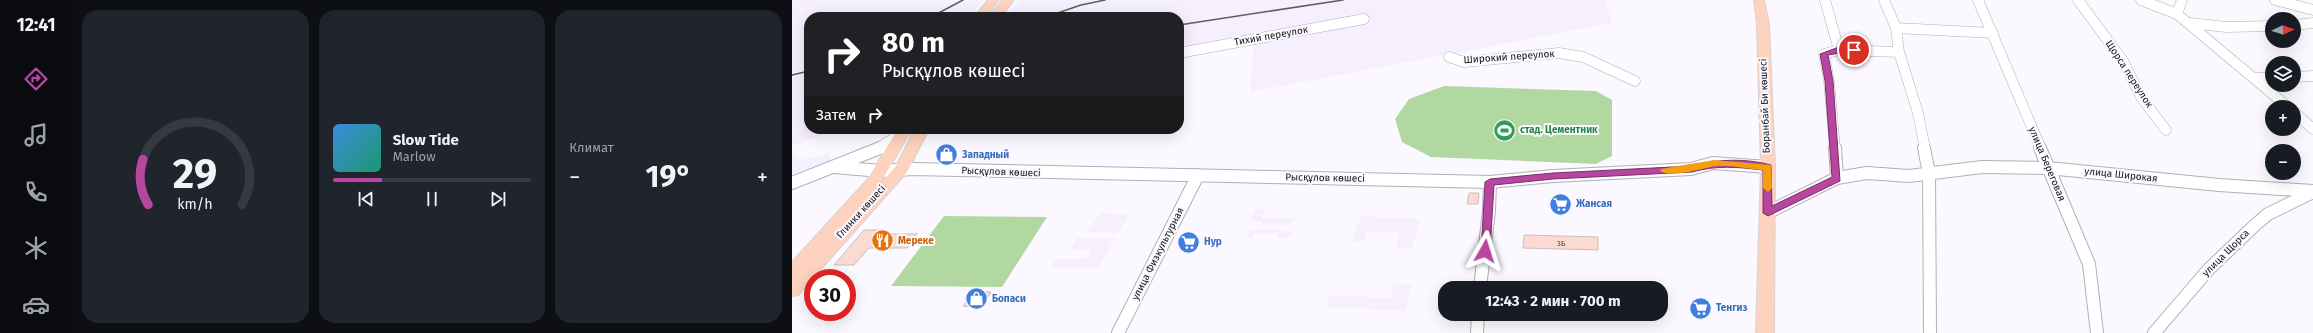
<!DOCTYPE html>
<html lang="ru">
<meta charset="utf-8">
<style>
:root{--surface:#171b24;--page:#20242c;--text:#f1f3f6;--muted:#9ea1a6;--line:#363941;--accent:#b846a1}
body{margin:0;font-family:"Fira Sans",sans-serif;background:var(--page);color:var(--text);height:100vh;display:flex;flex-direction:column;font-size:15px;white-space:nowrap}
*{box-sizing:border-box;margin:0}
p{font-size:13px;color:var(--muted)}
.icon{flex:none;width:22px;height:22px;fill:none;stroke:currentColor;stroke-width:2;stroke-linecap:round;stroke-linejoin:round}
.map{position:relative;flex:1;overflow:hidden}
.sheet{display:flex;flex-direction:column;gap:10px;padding:10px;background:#0d0f14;width:720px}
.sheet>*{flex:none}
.banner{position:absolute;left:12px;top:12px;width:380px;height:122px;border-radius:16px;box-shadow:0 4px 16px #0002;background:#202124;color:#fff;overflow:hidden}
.needle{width:26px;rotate:86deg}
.fabs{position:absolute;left:1473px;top:12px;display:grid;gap:8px}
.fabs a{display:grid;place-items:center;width:36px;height:36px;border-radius:50%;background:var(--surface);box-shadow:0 4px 16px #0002;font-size:20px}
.speed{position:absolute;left:12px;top:269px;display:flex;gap:8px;font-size:20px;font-weight:700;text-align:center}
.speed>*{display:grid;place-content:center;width:52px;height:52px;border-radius:50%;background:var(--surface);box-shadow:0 4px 16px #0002;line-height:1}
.speed .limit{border:6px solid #d22;background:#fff;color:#111}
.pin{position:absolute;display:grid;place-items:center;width:34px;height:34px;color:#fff;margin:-17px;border:2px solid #fff;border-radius:50%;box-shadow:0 1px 4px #0007}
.me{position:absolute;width:44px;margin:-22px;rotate:6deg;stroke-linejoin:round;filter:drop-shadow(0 0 3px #0008)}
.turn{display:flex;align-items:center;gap:14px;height:84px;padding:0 12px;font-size:18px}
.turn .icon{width:52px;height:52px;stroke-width:2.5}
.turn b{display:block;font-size:28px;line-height:34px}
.then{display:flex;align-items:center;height:38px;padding:0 12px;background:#0003;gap:8px;font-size:15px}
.big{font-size:30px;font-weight:700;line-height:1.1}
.sheet .tile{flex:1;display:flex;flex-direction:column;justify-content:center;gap:6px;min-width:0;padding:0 14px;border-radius:16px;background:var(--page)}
.sheet .dial{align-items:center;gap:0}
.dial svg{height:104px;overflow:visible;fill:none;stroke:var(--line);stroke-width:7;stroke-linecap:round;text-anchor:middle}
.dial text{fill:var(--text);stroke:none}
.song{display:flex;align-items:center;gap:12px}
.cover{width:48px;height:48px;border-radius:6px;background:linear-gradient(135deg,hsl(210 70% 55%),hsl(160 70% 35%))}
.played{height:4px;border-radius:2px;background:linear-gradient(90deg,var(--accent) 25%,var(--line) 25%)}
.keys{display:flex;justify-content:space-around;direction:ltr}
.heat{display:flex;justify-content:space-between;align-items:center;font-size:22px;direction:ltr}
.sheet .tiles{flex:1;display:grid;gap:10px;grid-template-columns:repeat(3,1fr)}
.trip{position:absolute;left:646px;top:281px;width:230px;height:40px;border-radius:16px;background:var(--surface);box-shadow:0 4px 16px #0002;font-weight:700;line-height:40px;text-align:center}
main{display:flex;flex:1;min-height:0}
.menu{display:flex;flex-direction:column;width:72px;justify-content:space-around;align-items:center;background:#090b0e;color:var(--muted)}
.menu .icon{width:28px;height:28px}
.menu .active{color:var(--accent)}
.menu b{font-size:18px;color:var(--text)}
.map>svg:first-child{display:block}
.built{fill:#f6f0fe}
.green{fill:#b2d8a1}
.building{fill:#fadad2;stroke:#cabebb}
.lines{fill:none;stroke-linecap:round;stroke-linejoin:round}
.minor-far1-casing{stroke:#b2aeb8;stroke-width:11}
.minor-casing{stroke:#b2aeb8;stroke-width:14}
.major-casing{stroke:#d5d5d5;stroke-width:2}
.minor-far1{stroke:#fff;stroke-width:10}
.minor{stroke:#fff;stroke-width:12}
.major{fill:#fdd2be;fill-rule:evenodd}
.rail{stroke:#5e5d60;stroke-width:1.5}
.route{fill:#b846a1;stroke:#782e69}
.slow{fill:#f59e0b}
.labels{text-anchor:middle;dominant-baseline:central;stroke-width:4;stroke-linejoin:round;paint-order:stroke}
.number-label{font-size:8px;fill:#4f4646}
.street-label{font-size:10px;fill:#161518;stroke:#fbf9ff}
.leisure-label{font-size:10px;font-weight:bold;fill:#27864d;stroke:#fbf9ff;text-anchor:start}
.shop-label{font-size:10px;font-weight:bold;fill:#366cbe;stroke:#fbf9ff;text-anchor:start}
.food-label{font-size:10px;font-weight:bold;fill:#c56008;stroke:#fbf9ff;text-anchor:start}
</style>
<main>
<nav class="menu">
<b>12:41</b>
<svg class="icon active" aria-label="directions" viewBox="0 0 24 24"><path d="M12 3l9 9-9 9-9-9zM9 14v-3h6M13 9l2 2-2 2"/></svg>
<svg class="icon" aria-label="music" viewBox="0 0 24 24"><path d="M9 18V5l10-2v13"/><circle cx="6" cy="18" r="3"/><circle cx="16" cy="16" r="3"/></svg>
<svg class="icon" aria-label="phone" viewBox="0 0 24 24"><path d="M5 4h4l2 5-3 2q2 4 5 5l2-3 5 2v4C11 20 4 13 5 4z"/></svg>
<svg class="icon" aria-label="climate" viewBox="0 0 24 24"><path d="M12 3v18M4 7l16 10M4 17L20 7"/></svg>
<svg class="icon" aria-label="car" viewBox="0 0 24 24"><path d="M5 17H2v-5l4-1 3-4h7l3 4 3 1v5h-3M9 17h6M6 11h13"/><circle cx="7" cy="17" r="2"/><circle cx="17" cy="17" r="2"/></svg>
</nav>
<section class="sheet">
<div class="tiles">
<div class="tile dial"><svg viewBox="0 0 100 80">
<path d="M14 69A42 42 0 1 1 86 69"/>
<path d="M14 69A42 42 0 0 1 10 34" stroke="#b846a1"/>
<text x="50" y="56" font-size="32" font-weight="700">29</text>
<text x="50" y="72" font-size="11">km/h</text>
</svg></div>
<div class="tile">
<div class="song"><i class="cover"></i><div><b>Slow Tide</b><p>Marlow</p></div></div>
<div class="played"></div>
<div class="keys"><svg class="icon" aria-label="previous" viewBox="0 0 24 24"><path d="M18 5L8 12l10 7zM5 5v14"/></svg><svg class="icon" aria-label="pause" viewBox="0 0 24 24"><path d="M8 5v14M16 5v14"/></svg><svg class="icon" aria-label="next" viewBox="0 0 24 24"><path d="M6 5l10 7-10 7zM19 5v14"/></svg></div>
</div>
<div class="tile"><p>Климат</p>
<div class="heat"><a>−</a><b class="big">19°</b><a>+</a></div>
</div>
</div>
</section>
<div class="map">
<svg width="1521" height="333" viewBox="0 0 1521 333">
<rect width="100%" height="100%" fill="#fbf9ff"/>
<!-- built -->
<path class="built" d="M0,0H191L178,17H17V129H46L0,146Z
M227,0H813L820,23L458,92L462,41L387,54V17H214Z
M0,152L10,160L39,152L37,162L0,176Z
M463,209H473L470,218H501L499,225H469L470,221H458Z
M308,213L337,214L326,233L296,232Z
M569,216L628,219L620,249L604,247L608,233L575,231L572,241H560Z
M458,229L494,230V232H500L498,237L485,238L486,233H462L461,238H454Z
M285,238H323L306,268L259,267L264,259H294L299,250H278Z
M602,284L619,285L614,311L534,307L538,295L599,298Z"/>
<!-- green -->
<path class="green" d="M652,86L804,91L820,100V156L804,164L639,157L610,142L603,119L617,99Z
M152,216L255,217L210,287L99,286Z"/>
<!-- building -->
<path class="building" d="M677,193H687L686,204H675Z
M72,230H92L89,234H125L115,248H77L62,265H42Z
M732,235L806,237V250L731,248Z
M183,291L199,292L188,308L171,306Z"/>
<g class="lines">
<defs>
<path id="minor-far1" d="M1033,0L1047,50
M1092,0L1104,28L1107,52L1126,113L1133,149
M1186,0L1249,149
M1286,0L1331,61L1349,97L1374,130
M1349,0L1385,14
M1390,0L1385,14L1496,107
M1483,0L1521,10
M1398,23L1434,27L1480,26
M1502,25L1521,23
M1104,28L1201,33
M387,53L572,19
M657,57L672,62L767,53L791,57L843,81
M1502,77L1521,76
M1463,78H1480
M1502,112L1521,129
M85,149L110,133
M1043,149L1037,81L1032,54L1047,50L1107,52"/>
<path id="minor" d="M1043,148L1045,178
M1132,148L1137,173L1138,333
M1248,148L1297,264L1305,333
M42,167L89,171L121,169L698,182L761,176L899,169L921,163L976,167
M0,183L88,148
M975,213L1045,178L1075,173L1117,176L1190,167L1256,168L1427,185L1521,191
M688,288L697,211L698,182
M326,333L406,175
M685,333L686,314
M1362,333L1417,269L1462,226L1476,214L1521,192"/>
<path id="major" d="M196,0H207L194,17H182Z
M211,0H222L209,17H197Z
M962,0H972L977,24L983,167L982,333H964L969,167L965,24Z
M106,129H120L86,187L104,166L123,129H137L115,172L6,295L0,296V262L75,180Z"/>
</defs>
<!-- minor-far1 casing -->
<use href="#minor-far1" class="minor-far1-casing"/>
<!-- minor casing -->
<use href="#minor" class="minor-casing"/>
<!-- major casing -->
<use href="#major" class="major-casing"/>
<!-- minor-far1 -->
<use href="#minor-far1" class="minor-far1"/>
<!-- minor -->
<use href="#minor" class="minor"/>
<!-- major -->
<use href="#major" class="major"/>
<!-- rail -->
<path class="rail" d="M139,17L171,0
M254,17L289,5L313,0
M387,25L551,0
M0,75L17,71"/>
</g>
<!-- route -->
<path class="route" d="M1047,47L1062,48L1066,50L1036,55L1041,81L1048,181L976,216L971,213V170C944,167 926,165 900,172L761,179L702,185L698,251L696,254H689L693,182L698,179L761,173L900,166C924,159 954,158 979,165L980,206L1040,177L1033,81L1028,54Z"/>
<!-- slow -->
<path class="slow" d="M921,160L979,165L980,188L976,192L971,188V170C955,169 934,163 918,167C909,169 874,179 868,170C869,168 913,162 921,160Z"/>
<!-- icons -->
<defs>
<symbol id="stadium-disc" viewBox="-11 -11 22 22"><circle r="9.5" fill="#2e9e5b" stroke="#fbf9ff"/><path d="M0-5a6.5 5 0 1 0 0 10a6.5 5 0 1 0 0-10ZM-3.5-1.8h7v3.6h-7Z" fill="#fff"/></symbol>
<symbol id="shop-disc" viewBox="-11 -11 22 22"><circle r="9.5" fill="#3f7fe0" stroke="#fbf9ff"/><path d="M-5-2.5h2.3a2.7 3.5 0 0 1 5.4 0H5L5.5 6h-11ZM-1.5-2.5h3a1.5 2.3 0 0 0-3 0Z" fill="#fff"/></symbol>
<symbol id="supermarket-disc" viewBox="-11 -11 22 22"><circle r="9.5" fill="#3f7fe0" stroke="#fbf9ff"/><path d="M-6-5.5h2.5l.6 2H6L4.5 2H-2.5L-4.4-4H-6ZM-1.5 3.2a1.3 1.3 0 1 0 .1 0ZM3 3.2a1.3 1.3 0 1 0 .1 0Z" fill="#fff"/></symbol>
<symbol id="restaurant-disc" viewBox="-11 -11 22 22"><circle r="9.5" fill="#e8710a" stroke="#fbf9ff"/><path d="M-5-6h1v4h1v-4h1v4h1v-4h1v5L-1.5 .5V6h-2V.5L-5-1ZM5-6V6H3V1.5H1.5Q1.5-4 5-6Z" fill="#fff"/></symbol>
</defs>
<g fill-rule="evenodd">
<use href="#stadium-disc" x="700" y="118" width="25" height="25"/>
<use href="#shop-disc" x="142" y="142" width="25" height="25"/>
<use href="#supermarket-disc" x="756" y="192" width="25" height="25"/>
<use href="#restaurant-disc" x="78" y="228" width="25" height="25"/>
<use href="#supermarket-disc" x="384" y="230" width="25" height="25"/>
<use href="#shop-disc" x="172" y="286" width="25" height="25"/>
<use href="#supermarket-disc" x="896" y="296" width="25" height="25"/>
</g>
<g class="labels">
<!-- number labels -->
<g class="number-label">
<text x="769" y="243">3Б</text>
</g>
<!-- street labels -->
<g class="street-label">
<text transform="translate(479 36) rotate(-10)">Тихий переулок</text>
<text transform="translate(717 57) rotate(-4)">Широкий переулок</text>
<text transform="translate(1337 74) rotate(57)">Щорса переулок</text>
<text transform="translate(973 106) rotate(-92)">Боранбай Би көшесі</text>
<text transform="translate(1255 164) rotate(67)">улица Береговая</text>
<text transform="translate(209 172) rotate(2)">Рысқұлов көшесі</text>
<text transform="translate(1329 175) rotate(6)">улица Широкая</text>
<text transform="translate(533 178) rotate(1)">Рысқұлов көшесі</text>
<text transform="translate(69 212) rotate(-48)">Глинки көшесі</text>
<text transform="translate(1434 253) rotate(-45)">улица Щорса</text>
<text transform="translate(366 254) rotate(-63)">улица Физкультурная</text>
</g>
<!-- leisure labels -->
<g class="leisure-label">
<text x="728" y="130">стад. Цементник</text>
</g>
<!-- shop labels -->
<g class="shop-label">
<text x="170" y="155">Западный</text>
<text x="784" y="204">Жансая</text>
<text x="412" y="242">Нур</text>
<text x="200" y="299">Бопаси</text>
<text x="924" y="308">Тенгиз</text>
</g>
<!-- food labels -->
<g class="food-label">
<text x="106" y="241">Мереке</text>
</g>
</g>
</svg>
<div class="fabs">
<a><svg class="needle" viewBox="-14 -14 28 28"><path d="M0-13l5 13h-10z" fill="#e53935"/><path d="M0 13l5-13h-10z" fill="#9ea1a6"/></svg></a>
<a><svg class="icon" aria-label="layers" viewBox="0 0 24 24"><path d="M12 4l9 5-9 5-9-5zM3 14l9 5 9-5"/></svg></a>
<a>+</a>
<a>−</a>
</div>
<div class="speed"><div class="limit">30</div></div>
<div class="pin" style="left:1062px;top:50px;background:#d93025"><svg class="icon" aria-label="arrive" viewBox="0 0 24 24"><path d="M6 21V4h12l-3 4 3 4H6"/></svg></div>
<svg class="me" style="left:693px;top:251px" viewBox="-20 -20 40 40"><path d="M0-17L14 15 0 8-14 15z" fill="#b846a1" stroke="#fff" stroke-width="4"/></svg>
<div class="trip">12:43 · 2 мин · 700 m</div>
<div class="banner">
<div class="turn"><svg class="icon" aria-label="right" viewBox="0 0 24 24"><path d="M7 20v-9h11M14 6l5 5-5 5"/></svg><div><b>80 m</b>Рысқұлов көшесі</div></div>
<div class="then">Затем<svg class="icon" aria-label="right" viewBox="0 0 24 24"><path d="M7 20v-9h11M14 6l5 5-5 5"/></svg></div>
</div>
</div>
</main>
